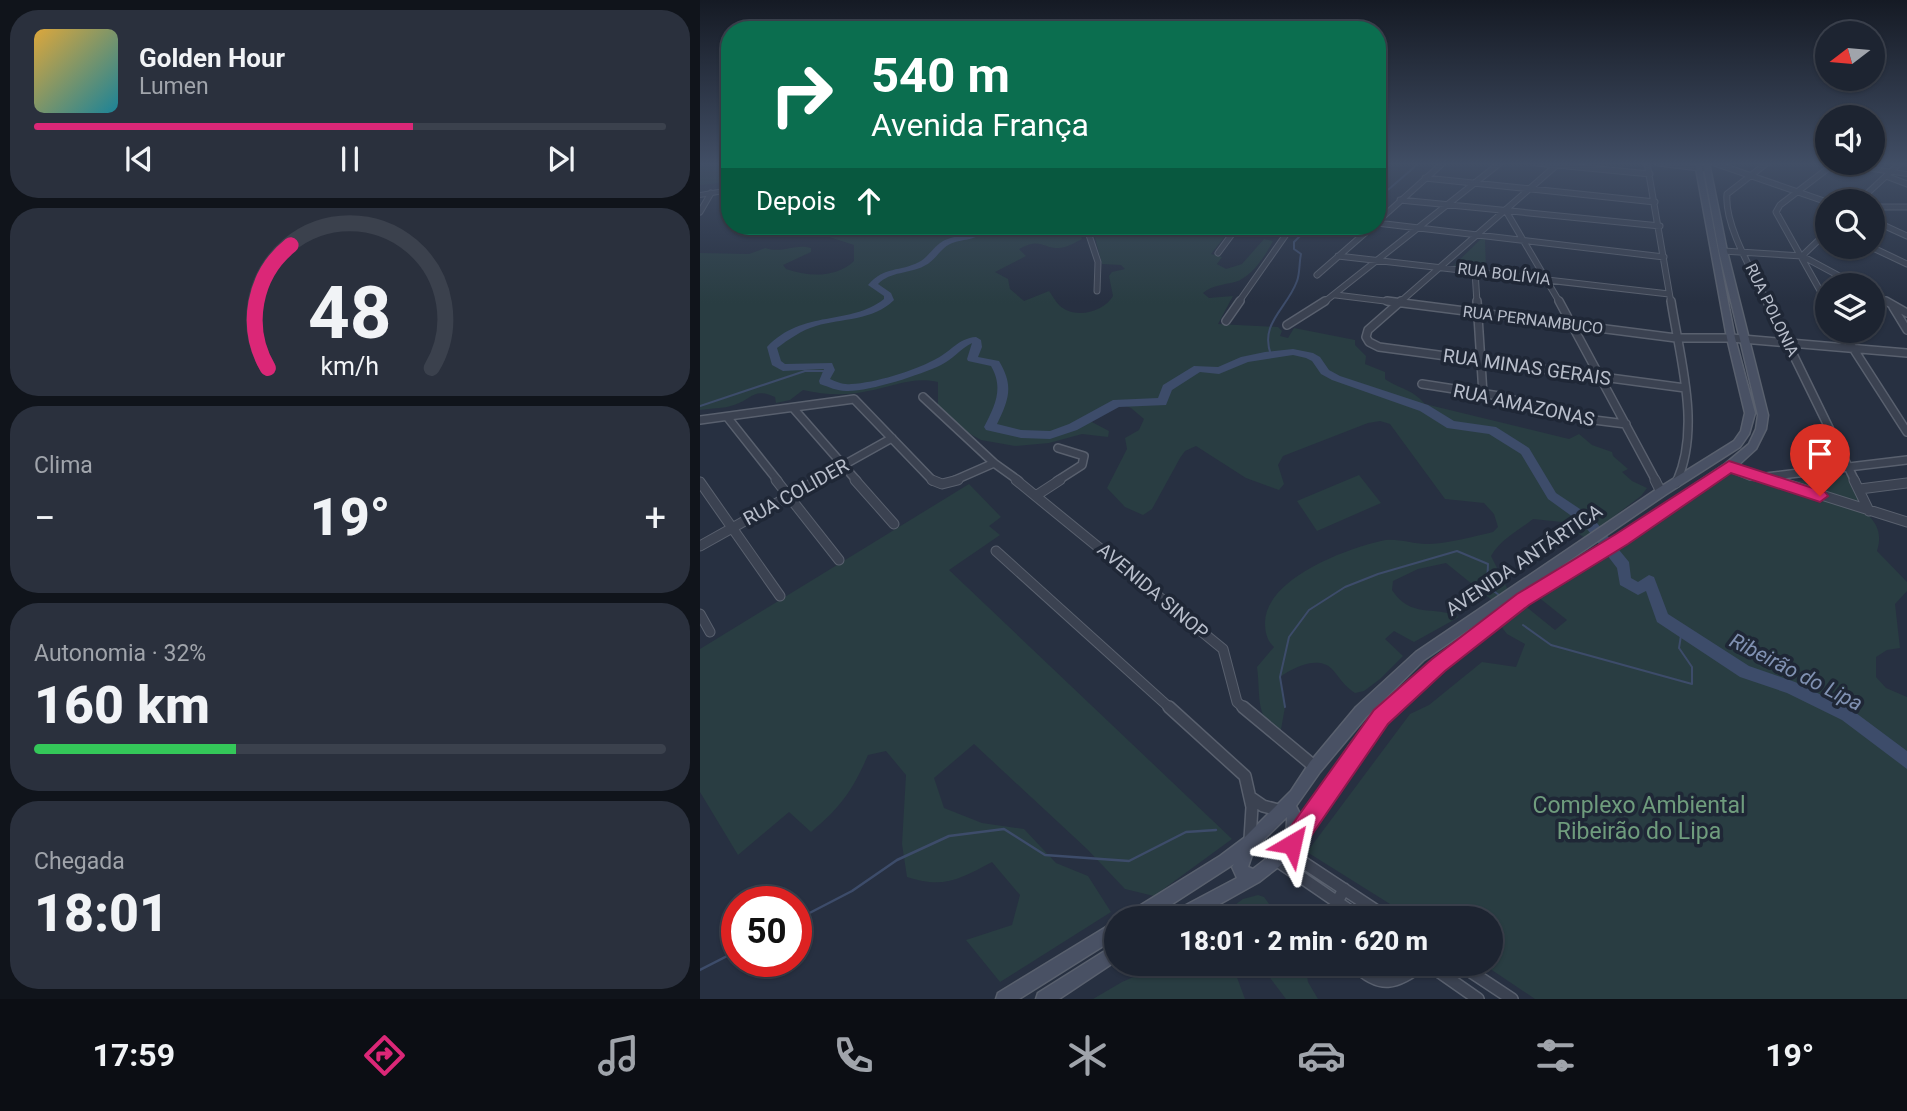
<!DOCTYPE html>
<html lang="pt">
<meta charset="utf-8">
<style>
:root{--surface:#1d2431;--page:#2a303d;--text:#f1f3f6;--muted:#a0a4ab;--line:#3b414d;--accent:#db2777}
body{margin:0;font-family:Roboto,sans-serif;background:var(--page);color:var(--text);height:100vh;display:flex;flex-direction:column;font-size:26px;white-space:nowrap}
*{box-sizing:border-box;margin:0}
p{font-size:23px;color:var(--muted)}
.icon{flex:none;width:38px;height:38px;fill:none;stroke:currentColor;stroke-width:2;stroke-linecap:round;stroke-linejoin:round}
.map{position:relative;flex:1;overflow:hidden}
.drawer{display:flex;flex-direction:column;gap:10px;padding:10px;background:#10141b;width:700px}
.drawer>*{flex:none}
.guide{position:absolute;left:21px;top:21px;width:665px;height:214px;border-radius:28px;box-shadow:0 2px 5px #0004,0 0 0 2px var(--line);background:#0b6e4f;color:#fff;overflow:hidden}
.needle{width:46px;rotate:254deg}
.buttons{position:absolute;left:1115px;top:21px;display:grid;gap:14px}
.buttons a{display:grid;place-items:center;width:70px;height:70px;border-radius:50%;background:var(--surface);box-shadow:0 2px 5px #0004,0 0 0 2px var(--line);font-size:35px}
.speed{position:absolute;left:21px;top:886px;display:flex;gap:14px;font-size:35px;font-weight:700;text-align:center}
.speed>*{display:grid;place-content:center;width:91px;height:91px;border-radius:50%;background:var(--surface);box-shadow:0 2px 5px #0004,0 0 0 2px var(--line);line-height:1}
.speed .limit{border:10px solid #d22;background:#fff;color:#111}
.pin{position:absolute;display:grid;place-items:center;width:60px;height:60px;color:#fff;margin:-72px -30px;border-radius:50% 50% 50% 0;rotate:-45deg;box-shadow:0 0 7px #0007}
.pin .icon{rotate:45deg}
.me{position:absolute;width:77px;margin:-38px;rotate:36deg;stroke-linejoin:round;filter:drop-shadow(0 0 5px #0008)}
.turn{display:flex;align-items:center;gap:24px;height:147px;padding:0 35px;font-size:32px}
.turn .icon{width:91px;height:91px;stroke-width:2.5}
.turn b{display:block;font-size:49px;line-height:60px}
.then{display:flex;align-items:center;height:66px;padding:0 35px;background:#0003;gap:14px;font-size:26px}
.big{font-size:52px;font-weight:800;line-height:1.1}
.drawer .widget{flex:1;display:flex;flex-direction:column;justify-content:center;gap:10px;min-width:0;padding:0 24px;border-radius:28px;background:var(--page)}
.drawer .dial{align-items:center;gap:0}
.dial svg{height:182px;overflow:visible;fill:none;stroke:var(--line);stroke-width:7;stroke-linecap:round;text-anchor:middle}
.dial text{fill:var(--text);stroke:none}
.song{display:flex;align-items:center;gap:21px}
.cover{width:84px;height:84px;border-radius:10px;background:linear-gradient(135deg,hsl(40 70% 55%),hsl(190 70% 35%))}
.played{height:7px;border-radius:4px;background:linear-gradient(90deg,var(--accent) 60%,var(--line) 60%)}
.keys{display:flex;justify-content:space-around;direction:ltr}
.heat{display:flex;justify-content:space-between;align-items:center;font-size:38px;direction:ltr}
.charge{height:10px;border-radius:5px;background:linear-gradient(90deg,#34c759 32%,var(--line) 0)}
.trip{position:absolute;left:404px;top:906px;width:399px;height:70px;border-radius:35px;background:var(--surface);box-shadow:0 2px 5px #0004,0 0 0 2px var(--line);font-weight:800;line-height:70px;text-align:center}
.dock{display:flex;height:112px;justify-content:space-around;align-items:center;background:#0c0e14;color:var(--muted)}
.dock .icon{width:49px;height:49px}
.dock .active{color:var(--accent)}
.dock b{font-size:32px;color:var(--text)}
main{display:flex;flex:1;min-height:0}
.map>svg:first-child{display:block}
.green{fill:#293d42}
.lines{fill:none;stroke-linecap:round;stroke-linejoin:round}
.stream-far1{stroke:#3d4c6a;stroke-width:2}
.stream{stroke:#3d4c6a;stroke-width:2.5}
.river{fill:#3d4c6a;fill-rule:evenodd}
.minor-far3-casing{stroke:#59606e;stroke-width:7}
.minor-far2-casing{stroke:#59606e;stroke-width:10}
.minor-far1-casing{stroke:#59606e;stroke-width:11}
.minor-casing{stroke:#59606e;stroke-width:14}
.tertiary-casing{stroke:#59606e;stroke-width:2}
.secondary-casing{stroke:#59606e;stroke-width:3}
.minor-far3{stroke:#3b4251;stroke-width:5}
.minor-far2{stroke:#3b4251;stroke-width:7}
.minor-far1{stroke:#3b4251;stroke-width:9}
.minor{stroke:#3b4251;stroke-width:11}
.tertiary{fill:#3b4251;fill-rule:evenodd}
.secondary{fill:#495164;fill-rule:evenodd}
.route{fill:#db2777;stroke:#8e194d;stroke-width:2}
.labels{text-anchor:middle;dominant-baseline:central;stroke-width:7;stroke-linejoin:round;paint-order:stroke}
.far-street-label{font-size:16px;fill:#b8becb;stroke:#1f2736}
.street-label{font-size:19px;fill:#b8becb;stroke:#1f2736}
.water-label{font-size:21px;font-style:italic;fill:#8091b2;stroke:#1f2736}
.near-park-label{font-size:23px;fill:#6f9c7d;stroke:#1f2736}
</style>
<main>
<section class="drawer">
<div class="widget">
<div class="song"><i class="cover"></i><div><b>Golden Hour</b><p>Lumen</p></div></div>
<div class="played"></div>
<div class="keys"><svg class="icon" aria-label="previous" viewBox="0 0 24 24"><path d="M18 5L8 12l10 7zM5 5v14"/></svg><svg class="icon" aria-label="pause" viewBox="0 0 24 24"><path d="M8 5v14M16 5v14"/></svg><svg class="icon" aria-label="next" viewBox="0 0 24 24"><path d="M6 5l10 7-10 7zM19 5v14"/></svg></div>
</div>
<div class="widget dial"><svg viewBox="0 0 100 80">
<path d="M14 69A42 42 0 1 1 86 69"/>
<path d="M14 69A42 42 0 0 1 24 15" stroke="#db2777"/>
<text x="50" y="56" font-size="32" font-weight="700">48</text>
<text x="50" y="72" font-size="11">km/h</text>
</svg></div>
<div class="widget"><p>Clima</p>
<div class="heat"><a>−</a><b class="big">19°</b><a>+</a></div>
</div>
<div class="widget"><p>Autonomia · 32%</p><b class="big">160 km</b><div class="charge"></div></div>
<div class="widget"><p>Chegada</p><b class="big">18:01</b></div>
</section>
<div class="map">
<svg width="1207" height="999" viewBox="0 0 1207 999">
<rect width="100%" height="100%" fill="#273041"/>
<!-- green -->
<path class="green" d="M0,163H30V182L0,185Z
M67,226H378L382,239C376,242 366,248 359,248C342,248 340,237 319,249L326,256L295,272L308,279L310,289L324,301L349,291C352,295 355,301 359,305C374,320 404,312 413,296L409,276L412,272L425,269L421,265L402,264L392,226H515L531,229L511,254L522,257L517,264L526,269L542,264L564,239L573,241C566,255 551,278 535,282C523,285 513,285 503,293L509,298L533,296L518,324L578,327L582,331L580,336L588,338L594,328L655,340V345L666,356L665,364L685,372V379C701,390 711,388 725,404L869,439L879,434L892,445L912,452L913,456L928,469L922,472L932,481L947,488L941,496L885,538L862,522L833,519C817,532 801,539 791,556L809,592L793,601L746,563L718,569L693,581L692,590C711,619 733,605 759,617L714,642L694,631L685,639L703,656L680,679L664,691L655,693C644,686 640,678 632,669C618,655 593,668 580,677L585,707L580,735C554,715 561,697 557,667L574,647C567,641 565,632 565,623C565,579 645,549 681,541C696,537 714,545 729,544C750,543 772,537 793,532L798,527L794,514L784,503L745,499L690,424L680,421L668,423L583,456L578,465L584,484L579,490L546,478L496,446L485,451L480,458L452,509L443,515L425,507L407,488L427,449L425,438L439,430L444,419L431,408L418,403L386,419L409,431L408,437L382,434L349,443L315,446L281,440L261,429L238,406V382C214,376 191,387 168,391C146,396 125,395 103,390L90,400L76,403L75,397C54,387 52,399 34,405C23,409 11,408 0,410V253L49,254L65,248C82,254 95,243 111,248V252L83,265L86,269C109,277 136,278 154,261V245L123,235L82,234Z
M781,239H785L786,270L752,267Z
M1031,471L1166,513C1178,524 1182,535 1177,551L1207,582V591L1195,604L1200,648L1187,650L1176,657V677L1186,688L1207,697V999H835L783,964H791V919H714L607,852L710,714L729,705L782,662L816,667L825,644L807,634L797,621L824,605L855,630L867,620L837,596L987,503Z
M1149,474L1165,504L1084,483Z
M659,475L681,503L617,531L597,501Z
M269,484L301,517L289,526L300,535L249,570L532,839L454,896L425,889L387,849L274,744L234,778L244,808L282,823L324,829L356,863L388,876L411,912L300,982L266,940L312,925L320,895L292,862C260,879 244,889 207,877L202,844L206,775L186,751L168,755C153,790 140,808 111,832L89,812L38,855L0,792V649Z
M558,895L564,897L580,919H566L559,906L542,919H525L524,913L543,899Z
M463,964H532L545,999H393L422,982Z
M568,964H605L608,982L618,999H586L568,975Z"/>
<g class="lines">
<!-- stream-far1 -->
<path class="stream-far1" d="M677,194L689,189L719,163
M571,355C559,323 587,309 597,281C600,273 599,263 601,254L594,249V242L602,234L622,226
M0,406L105,371H129
M823,625L851,645L992,684V667L979,648L982,629
M585,707L580,677L589,637L609,610L645,587L678,574L757,551L788,564L787,586L799,595"/>
<!-- stream -->
<path class="stream" d="M96,920L152,891L197,860L249,836L304,829L345,855L429,861L486,832L516,830
M0,970L37,951"/>
<!-- river -->
<path class="river" d="M277,226H285V230C275,242 263,238 250,244C240,249 235,261 224,266C209,274 191,271 178,284L191,293L194,300C173,321 142,318 116,326C102,330 89,339 77,348L81,361L85,364L132,363L135,370L130,379C137,382 143,385 151,384C175,383 213,371 234,360C250,353 258,338 276,337L281,340L282,347L278,357L299,361C314,386 309,399 297,424L321,430L350,431L369,424L413,400L458,398L463,385L494,366L518,367L541,357L565,352L593,349L613,353L620,357L629,370L640,376L728,405L754,421L796,427L829,448L856,493L892,517L929,562L931,578L938,582L949,575L954,577L968,614L1049,666L1095,682L1152,710L1207,751V769L1142,720L1087,693L1040,677L957,622L946,591L938,595L920,585L917,568L884,525L848,499L821,454L789,434L747,428L720,411L632,380L621,374L612,361L606,358L593,355L548,362L519,374L500,372L472,390L466,405L419,407L377,430L350,439L321,438L286,430L284,427C295,406 304,388 291,366L268,361L267,359L272,343C260,349 252,360 241,365C220,375 168,392 146,391C137,391 129,387 120,384L119,381L124,369L83,371L72,365L67,347C103,309 150,326 184,299V296L168,285C184,266 200,272 219,262C229,257 234,245 245,240C256,235 267,237 277,229Z"/>
<defs>
<path id="minor-far3" d="M836,163L950,174
M947,163L971,303
M958,163L1007,169
M1014,163L1127,202
M1067,163L1027,194C1024,226 1054,274 1068,303
M1186,176L1207,184
M725,178L955,202
M700,200L960,226
M1159,201L1200,163
M1172,207H1207
M806,211L860,303
M0,212L11,193
M1172,220L1207,236
M677,222L743,163
M677,223L964,257
M386,226L398,262L397,291
M1171,247L1207,264
M1023,251L1102,256L1156,285
M518,253L538,226
M638,256L969,294
M1102,256L1127,232
M775,271L777,303
M617,275L673,226
M1172,294L1189,303
M636,295L701,303
M538,303L592,226
M623,303L800,163
M699,303L859,163
M1127,303L1076,212L1080,205L1135,163"/>
<path id="minor-far2" d="M687,301L976,338H1031L1207,353
M701,301L668,330L666,337L669,342L679,347L985,388
M777,301L783,394
M859,301L956,481
M971,301C980,359 1001,427 977,481
M1067,301L1155,481
M1186,301L1207,313
M1193,307L1207,330
M526,321L540,301
M587,325L625,301
M1142,331L1207,432
M722,384L799,396L878,418L926,424
M223,397L294,463L319,481
M94,409L157,481
M28,418L78,481
M0,420L154,399L233,481
M1029,467L1051,476L1066,477L1207,460
M1066,477L1080,481
M115,481L192,438
M253,481L294,463
M357,481L382,465L384,456L358,448"/>
<path id="minor-far1" d="M76,480L139,560
M155,480L194,524
M232,480L242,484L258,480
M316,480L523,649L537,702L545,709
M955,480L961,492
M1074,480L1207,522
M1154,480L1169,511
M0,482L80,596
M976,483L978,480
M1160,489L1207,483
M337,495L360,480
M0,546L118,480
M296,551L471,709
M0,614L10,632"/>
<path id="minor" d="M469,707L545,776L552,807L550,839
M543,707L615,767
M550,797L563,806L582,811
M586,851L689,919
M576,860L662,919
M641,919L637,902L644,889
M654,964C681,990 695,984 723,964
M728,964L778,999
M759,964L812,999"/>
<path id="tertiary" d="M1128,163H1142L1207,172V176L1131,165Z
M30,188V192L0,197V193Z"/>
<path id="secondary" d="M995,163H1001L1035,338L1055,413L1049,434L1040,447L965,495L724,660L666,717L620,772L596,806L602,818L649,746L676,712L702,688L819,595L918,536L1025,464L1049,444L1056,429L1058,415L1019,251L1003,163H1009L1027,251L1068,415L1066,429L1056,449L1033,470L926,542L827,603L712,696L686,722L659,756L608,835L586,861L559,882L493,919H469L471,913L537,878L532,867L534,864L449,919H426L428,913L520,856L544,838L591,791L610,762L656,707L716,652L957,489L1034,441L1041,431L1045,413L1027,338ZM587,817C588,847 574,852 553,869L548,867L554,849Z
M416,921V938L319,999H296L298,993Z
M416,944V961L359,999H336L338,993Z"/>
</defs>
<!-- minor-far3 casing -->
<use href="#minor-far3" class="minor-far3-casing"/>
<!-- minor-far2 casing -->
<use href="#minor-far2" class="minor-far2-casing"/>
<!-- minor-far1 casing -->
<use href="#minor-far1" class="minor-far1-casing"/>
<!-- minor casing -->
<use href="#minor" class="minor-casing"/>
<!-- tertiary casing -->
<use href="#tertiary" class="tertiary-casing"/>
<!-- secondary casing -->
<use href="#secondary" class="secondary-casing"/>
<!-- minor-far3 -->
<use href="#minor-far3" class="minor-far3"/>
<!-- minor-far2 -->
<use href="#minor-far2" class="minor-far2"/>
<!-- minor-far1 -->
<use href="#minor-far1" class="minor-far1"/>
<!-- minor -->
<use href="#minor" class="minor"/>
<!-- tertiary -->
<use href="#tertiary" class="tertiary"/>
<!-- secondary -->
<use href="#secondary" class="secondary"/>
</g>
<!-- sky -->
<linearGradient id="sky" x2="0" y2="1"><stop stop-color="#151a24"/><stop offset="0.54" stop-color="#414e65"/><stop offset="1" stop-color="#414e65" stop-opacity="0"/></linearGradient>
<rect width="1207" height="303" fill="url(#sky)"/>
<!-- route -->
<path class="route" d="M1029,461L1125,492L1128,496L1120,502L1031,473L928,544L829,605L745,671L688,724L600,852L592,855L584,852L580,844L584,836L674,710L732,659L817,594L916,534Z"/>
<g class="labels">
<!-- far-street labels -->
<g class="far-street-label">
<text transform="translate(804 274) rotate(7)">RUA BOLÍVIA</text>
<text transform="translate(1072 310) rotate(64)">RUA POLONIA</text>
<text transform="translate(833 320) rotate(7)">RUA PERNAMBUCO</text>
</g>
<!-- street labels -->
<g class="street-label">
<text transform="translate(827 367) rotate(8)">RUA MINAS GERAIS</text>
<text transform="translate(824 405) rotate(12)">RUA AMAZONAS</text>
<text transform="translate(96 492) rotate(-29)">RUA COLIDER</text>
<text transform="translate(824 560) rotate(-34)">AVENIDA ANTÁRTICA</text>
<text transform="translate(453 591) rotate(40)">AVENIDA SINOP</text>
</g>
<!-- water labels -->
<g class="water-label">
<text transform="translate(1096 672) rotate(27)">Ribeirão do Lipa</text>
</g>
<!-- near-park labels -->
<g class="near-park-label">
<text x="939" y="805">Complexo Ambiental<tspan x="939" dy="26">Ribeirão do Lipa</tspan></text>
</g>
</g>
</svg>
<div class="buttons">
<a><svg class="needle" viewBox="-14 -14 28 28"><path d="M0-13l5 13h-10z" fill="#e53935"/><path d="M0 13l5-13h-10z" fill="#a0a4ab"/></svg></a>
<a><svg class="icon" aria-label="sound" viewBox="0 0 24 24"><path d="M4 9h4l5-4v14l-5-4H4zM17 9q2 3 0 6"/></svg></a>
<a><svg class="icon" aria-label="search" viewBox="0 0 24 24"><circle cx="10" cy="10" r="6"/><path d="M15 15l6 6"/></svg></a>
<a><svg class="icon" aria-label="layers" viewBox="0 0 24 24"><path d="M12 4l9 5-9 5-9-5zM3 14l9 5 9-5"/></svg></a>
</div>
<div class="speed"><div class="limit">50</div></div>
<div class="pin" style="left:1120px;top:496px;background:#d93025"><svg class="icon" aria-label="arrive" viewBox="0 0 24 24"><path d="M6 21V4h12l-3 4 3 4H6"/></svg></div>
<svg class="me" style="left:592px;top:844px" viewBox="-20 -20 40 40"><path d="M0-17L14 15 0 8-14 15z" fill="#db2777" stroke="#fff" stroke-width="4"/></svg>
<div class="trip">18:01 · 2 min · 620 m</div>
<div class="guide">
<div class="turn"><svg class="icon" aria-label="right" viewBox="0 0 24 24"><path d="M7 20v-9h11M14 6l5 5-5 5"/></svg><div><b>540 m</b>Avenida França</div></div>
<div class="then">Depois<svg class="icon" aria-label="ahead" viewBox="0 0 24 24"><path d="M12 20V5M6 11l6-6 6 6"/></svg></div>
</div>
</div>
</main>
<nav class="dock">
<b>17:59</b>
<svg class="icon active" aria-label="directions" viewBox="0 0 24 24"><path d="M12 3l9 9-9 9-9-9zM9 14v-3h6M13 9l2 2-2 2"/></svg>
<svg class="icon" aria-label="music" viewBox="0 0 24 24"><path d="M9 18V5l10-2v13"/><circle cx="6" cy="18" r="3"/><circle cx="16" cy="16" r="3"/></svg>
<svg class="icon" aria-label="phone" viewBox="0 0 24 24"><path d="M5 4h4l2 5-3 2q2 4 5 5l2-3 5 2v4C11 20 4 13 5 4z"/></svg>
<svg class="icon" aria-label="climate" viewBox="0 0 24 24"><path d="M12 3v18M4 7l16 10M4 17L20 7"/></svg>
<svg class="icon" aria-label="car" viewBox="0 0 24 24"><path d="M5 17H2v-5l4-1 3-4h7l3 4 3 1v5h-3M9 17h6M6 11h13"/><circle cx="7" cy="17" r="2"/><circle cx="17" cy="17" r="2"/></svg>
<svg class="icon" aria-label="filters" viewBox="0 0 24 24"><path d="M4 7h16M4 17h16"/><circle cx="9" cy="7" r="2"/><circle cx="15" cy="17" r="2"/></svg>
<b>19°</b>
</nav>
